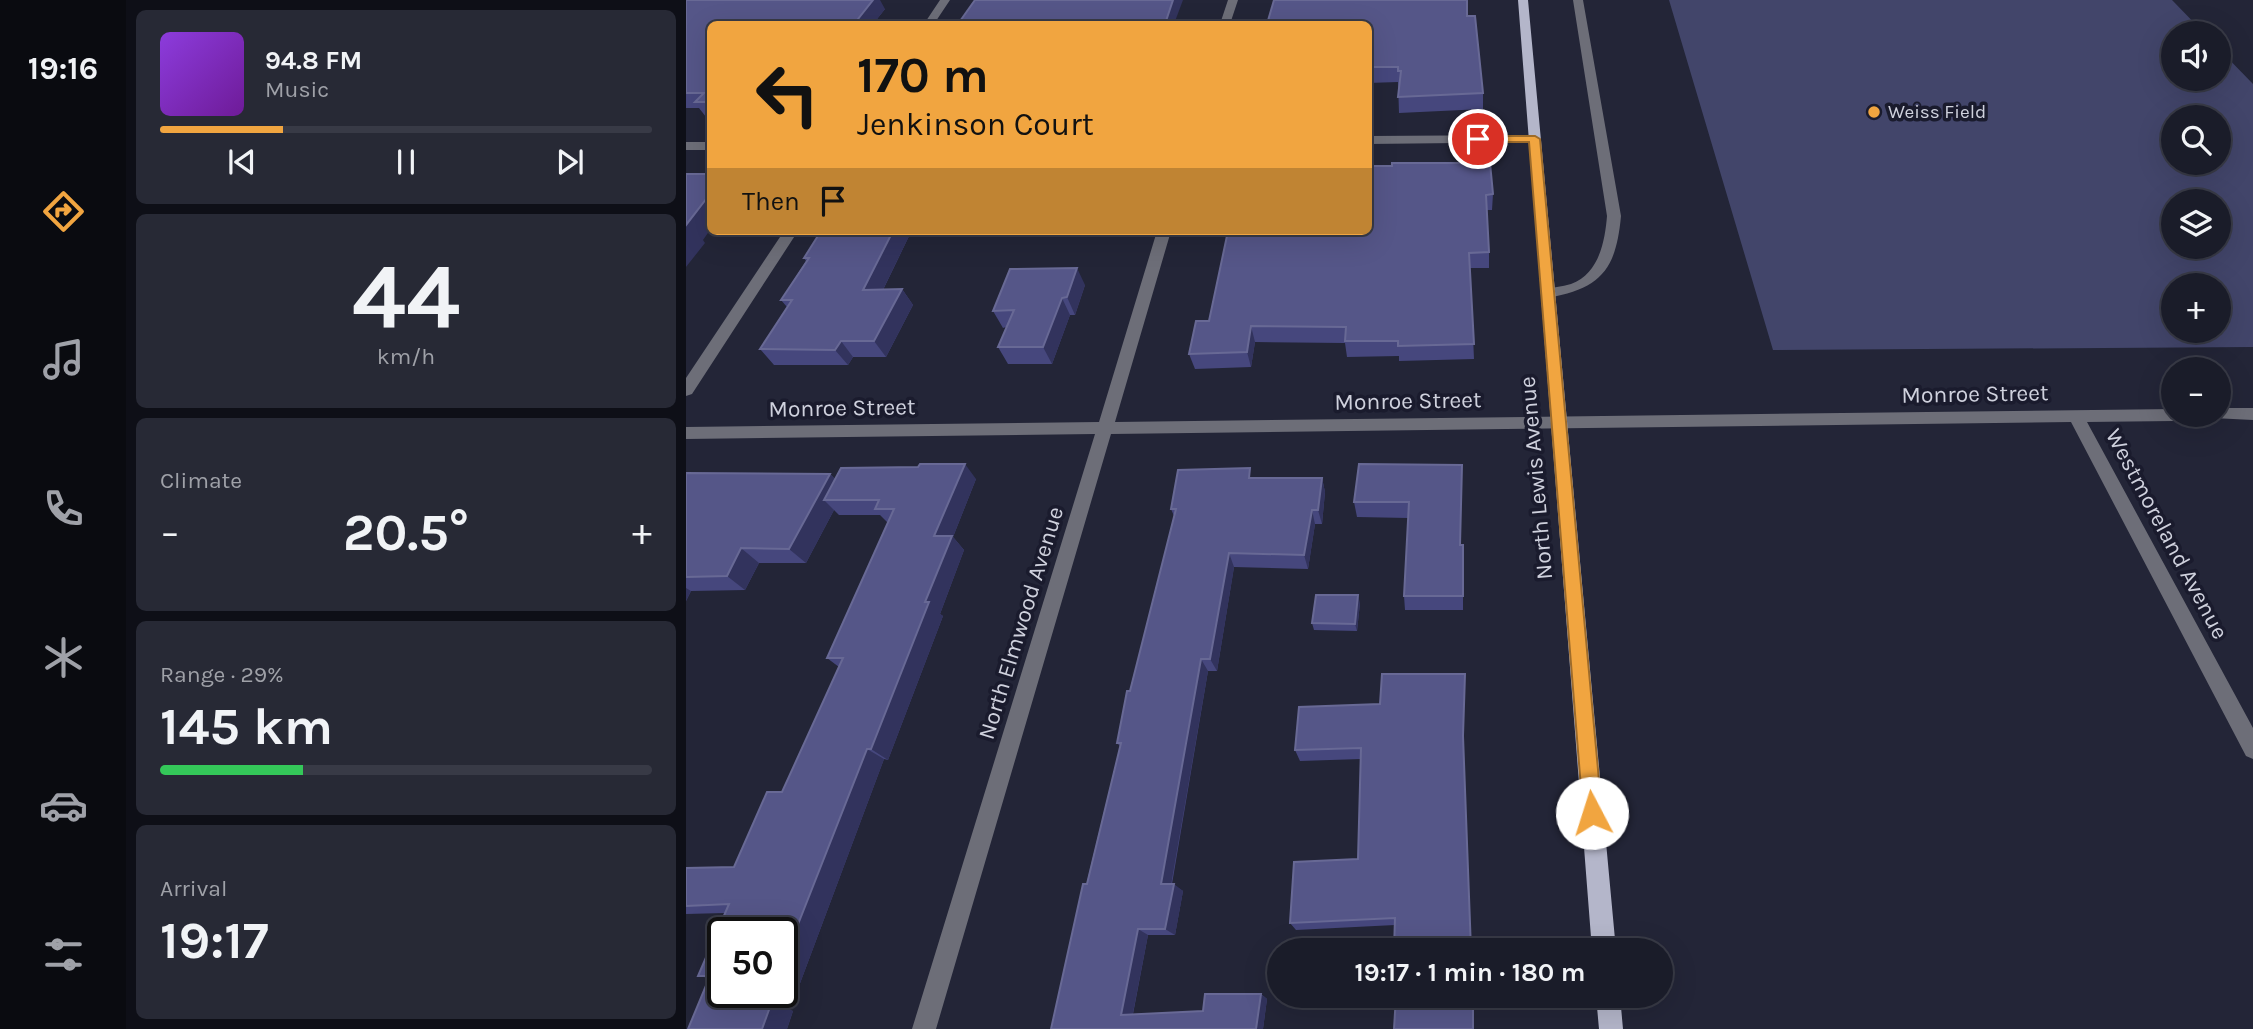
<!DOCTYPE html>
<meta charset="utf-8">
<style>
:root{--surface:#1a1c29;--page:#272935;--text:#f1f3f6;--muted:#9fa1a8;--line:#383a46;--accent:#f1a540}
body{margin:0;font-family:Karla,sans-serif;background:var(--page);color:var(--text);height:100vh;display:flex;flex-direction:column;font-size:26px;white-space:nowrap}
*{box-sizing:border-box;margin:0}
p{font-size:23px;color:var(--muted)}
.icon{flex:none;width:38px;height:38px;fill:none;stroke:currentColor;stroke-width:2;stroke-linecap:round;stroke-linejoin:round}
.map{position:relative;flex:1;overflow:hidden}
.panel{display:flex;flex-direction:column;gap:10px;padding:10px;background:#0e0f17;width:560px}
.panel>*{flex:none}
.top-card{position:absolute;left:21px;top:21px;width:665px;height:214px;border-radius:10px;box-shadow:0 7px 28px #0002,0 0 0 2px var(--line);background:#f1a540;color:#111;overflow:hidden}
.fabs{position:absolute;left:1475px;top:21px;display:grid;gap:14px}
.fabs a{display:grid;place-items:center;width:70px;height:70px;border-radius:50%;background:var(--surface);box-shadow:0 7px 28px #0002,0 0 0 2px var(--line);font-size:35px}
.speed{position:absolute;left:21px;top:917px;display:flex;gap:14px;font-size:35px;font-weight:700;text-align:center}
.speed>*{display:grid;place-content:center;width:91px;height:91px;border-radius:50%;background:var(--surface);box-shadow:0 7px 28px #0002,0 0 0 2px var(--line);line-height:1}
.speed .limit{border:4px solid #111;border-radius:10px;background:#fff;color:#111}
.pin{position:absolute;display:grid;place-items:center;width:60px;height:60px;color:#fff;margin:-30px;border:4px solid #fff;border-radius:50%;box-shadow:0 2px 7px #0007}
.me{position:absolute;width:77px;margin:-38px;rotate:355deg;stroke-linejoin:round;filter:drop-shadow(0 0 5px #0008)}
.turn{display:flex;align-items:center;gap:24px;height:147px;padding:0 35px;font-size:32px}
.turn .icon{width:91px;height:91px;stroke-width:2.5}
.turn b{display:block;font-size:49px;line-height:60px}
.then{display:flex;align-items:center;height:66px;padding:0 35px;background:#0003;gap:14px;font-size:26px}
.big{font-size:52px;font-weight:700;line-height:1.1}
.panel .card{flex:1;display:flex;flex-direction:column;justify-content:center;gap:10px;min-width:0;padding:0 24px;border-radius:10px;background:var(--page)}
.panel .dial{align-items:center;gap:0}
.dial b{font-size:91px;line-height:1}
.song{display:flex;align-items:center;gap:21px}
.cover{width:84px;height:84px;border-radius:10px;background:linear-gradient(135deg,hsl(270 70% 55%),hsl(280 70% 35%))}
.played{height:7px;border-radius:4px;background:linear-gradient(90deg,var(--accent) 25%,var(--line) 25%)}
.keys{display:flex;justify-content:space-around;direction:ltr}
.heat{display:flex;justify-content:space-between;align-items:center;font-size:38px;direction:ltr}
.charge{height:10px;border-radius:5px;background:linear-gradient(90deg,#34c759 29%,var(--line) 0)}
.trip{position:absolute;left:581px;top:938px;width:406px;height:70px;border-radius:35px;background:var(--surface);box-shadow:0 7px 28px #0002,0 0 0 2px var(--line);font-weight:700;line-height:70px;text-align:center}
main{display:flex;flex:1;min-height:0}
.tab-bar{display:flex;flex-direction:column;width:126px;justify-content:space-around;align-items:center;background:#0a0b10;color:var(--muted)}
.tab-bar .icon{width:49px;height:49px}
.tab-bar .on{color:var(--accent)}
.tab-bar b{font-size:32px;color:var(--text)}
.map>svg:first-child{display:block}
.green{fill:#42456a;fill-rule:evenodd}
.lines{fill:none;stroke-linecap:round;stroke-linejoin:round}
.minor{fill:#6d6e78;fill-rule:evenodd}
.major{fill:#b4b6ca;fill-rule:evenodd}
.wall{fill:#46477d}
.shaded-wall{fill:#32335d}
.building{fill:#555688;stroke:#686995;stroke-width:2}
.route{fill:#f1a540;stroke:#9d6b2a;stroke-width:2}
.poi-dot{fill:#f1a540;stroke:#1a1b2d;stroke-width:2.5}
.labels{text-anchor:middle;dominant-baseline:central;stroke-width:7;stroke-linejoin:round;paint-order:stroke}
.far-poi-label{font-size:19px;fill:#cfd1dd;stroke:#1a1b2d;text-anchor:start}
.street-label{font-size:23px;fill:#cfd1dd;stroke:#1a1b2d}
</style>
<main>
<nav class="tab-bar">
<b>19:16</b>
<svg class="icon on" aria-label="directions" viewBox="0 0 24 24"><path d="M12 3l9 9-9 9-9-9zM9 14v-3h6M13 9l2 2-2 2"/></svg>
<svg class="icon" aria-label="music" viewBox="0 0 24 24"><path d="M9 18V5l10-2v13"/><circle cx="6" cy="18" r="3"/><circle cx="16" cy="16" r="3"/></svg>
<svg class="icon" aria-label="phone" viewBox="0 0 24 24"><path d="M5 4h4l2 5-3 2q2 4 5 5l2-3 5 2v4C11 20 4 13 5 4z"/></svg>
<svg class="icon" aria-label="climate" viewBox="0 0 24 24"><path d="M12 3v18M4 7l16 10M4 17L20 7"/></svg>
<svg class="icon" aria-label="car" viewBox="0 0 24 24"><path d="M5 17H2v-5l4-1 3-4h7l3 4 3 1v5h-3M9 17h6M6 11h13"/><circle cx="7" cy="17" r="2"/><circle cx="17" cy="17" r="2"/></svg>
<svg class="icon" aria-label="filters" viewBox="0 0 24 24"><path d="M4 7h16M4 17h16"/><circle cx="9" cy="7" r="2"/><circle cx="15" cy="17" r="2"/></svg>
</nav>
<section class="panel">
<div class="card">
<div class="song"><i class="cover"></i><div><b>94.8 FM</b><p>Music</p></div></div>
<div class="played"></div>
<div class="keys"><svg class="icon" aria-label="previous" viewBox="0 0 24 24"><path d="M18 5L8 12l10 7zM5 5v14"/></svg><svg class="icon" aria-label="pause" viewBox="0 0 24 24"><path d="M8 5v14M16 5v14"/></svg><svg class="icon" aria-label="next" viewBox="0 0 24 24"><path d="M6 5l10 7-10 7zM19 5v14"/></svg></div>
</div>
<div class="card dial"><b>44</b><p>km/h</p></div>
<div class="card"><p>Climate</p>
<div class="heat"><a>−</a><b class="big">20.5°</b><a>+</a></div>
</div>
<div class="card"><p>Range · 29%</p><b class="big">145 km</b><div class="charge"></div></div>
<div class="card"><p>Arrival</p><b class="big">19:17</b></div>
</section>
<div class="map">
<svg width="1567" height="1029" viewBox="0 0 1567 1029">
<rect width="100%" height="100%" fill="#232537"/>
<!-- green -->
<path class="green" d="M983,0H1486L1518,33H1488V79H1533V49L1567,84V347L1087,350ZM1488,117H1533V163H1488ZM1488,201H1533V247H1488ZM1533,285V331H1488V285Z"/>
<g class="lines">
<!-- minor -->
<path class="minor" d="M254,0H264L248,24H238Z
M542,0H552L544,24H534Z
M887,0H897L935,216C930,270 915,288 862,298L855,293L857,290C866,287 876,287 885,284C913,274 919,241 921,216Z
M849,135L855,139L853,142L682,144V136Z
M0,142H24V150H0Z
M98,231H112L6,394L0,396V378Z
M471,231H485L429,422L1488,409V415H1496L1488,421L1401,422L1567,728V759L1560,756L1385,422L425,434L250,1029H226L409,434L0,439V427L413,422Z
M1533,408H1567V420L1527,418L1525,415H1533Z"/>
<!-- major -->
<path class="major" d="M832,0H842L930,950H906Z
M910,996H934L937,1029H913Z"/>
</g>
<!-- wall -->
<path class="wall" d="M0,0L199,9L187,24H24V117H20L13,108H0Z
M781,16L797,93V109L713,113L712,82L682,83V24Z
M682,166L807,194L806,210H801L803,252V268H784L788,359L713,361V356L661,357L659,343L569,342L565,367L509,369L503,354L523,321L539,248Z
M135,231H284L225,232L197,290L216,289L227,305L200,357H167L162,365H88L74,349L101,307L95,300L120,261L118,258Z
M399,285L389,315H384L366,364H322L312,347L320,327L317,328L307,311Z
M776,465L774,545H777V610H719L718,596L722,518L671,517L668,502Z
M0,473L144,474L149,479H290L267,537L278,550L254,614L257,616L202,760L198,759L104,1010L107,1011L101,1029H2L23,978L12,976L39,913L0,914V868L48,867L96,792L153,667L141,658L202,523L194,515H153L148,510L120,563H73L59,590L5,591L0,601Z
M567,478H636L639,492L636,524H629L622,569L548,567L531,671H522L486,884L497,891L489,935H462L447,1014L517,1011L575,994L581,999L577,1029H365L434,746L431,743L488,516L485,509Z
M674,603L671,631L628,630L626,623Z
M779,674L709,925L610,930L604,923L672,859L675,759L614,761L609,750L694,704Z"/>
<!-- shaded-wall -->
<path class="shaded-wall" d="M187,0H194L199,9L187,24H168Z
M487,0H497L488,24H479Z
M24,194V230L17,240L19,243L0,267V225Z
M207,231H224L225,232L189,306L177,290Z
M391,268L399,285L389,315L381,297Z
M216,289L227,305L200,357L188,341Z
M376,298L384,315L366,364L357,347Z
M565,326L569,342L565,367L561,352Z
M155,341L167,357L162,365L149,350Z
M279,464L290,479L267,537L278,550L254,614L257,616L202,760L185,749L239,602L248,536Z
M144,474L159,489L138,500L148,510L120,563L103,549Z
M636,478L639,492L636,524L632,510Z
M626,510L629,524L622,569L618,555Z
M55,548L73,563L59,590L41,576Z
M543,553L548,567L531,671L524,659Z
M0,588L5,591L0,601Z
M672,595L674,603L671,631L669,624Z
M515,659L522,671L484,891L475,884Z
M181,749L198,759L104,1010L107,1011L101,1029H76L80,1007L86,992H96V965Z
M488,884L497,891L489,935L479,929Z
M452,929L462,935L446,1018L435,1015Z
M575,994L581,999L577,1029H570Z"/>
<!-- building -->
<path class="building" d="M0,0H187L168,24H24V102H9L18,93H0Z
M289,0H487L479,24H272Z
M588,0H781V16H789L797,93L712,97L715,71H712V67H682V24H581Z
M706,163H804L807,194L800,195L803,252L783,253L788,344L712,346V341H659L660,327L565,326L561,352L503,354L510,321H523L542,231H682V166H706Z
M0,174H24L22,177H24V194L0,225Z
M135,231H207L177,290L216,289L188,341H155L149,350L74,349L106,300H95L123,258H118Z
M391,268L381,297L376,298L357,347H312L328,310L307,311L324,269Z
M234,464H279L248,536H266L239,602H243L185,749H181L96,965V933H37V992H86L80,1007H84L76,1029H2L24,976H12L43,904L0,906V868L48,867L81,792H96L157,658H141L208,509H189L193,500H138L155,468L232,467Z
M673,464L776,465L774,545H777V596H718L723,502H668Z
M564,468L563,478H636L632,510H626L618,555L543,553L524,659H515L475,884H488L479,929H452L435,1015L517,1011L519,994H575L570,1029H365L397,884H401L435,743H431L441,691H444L490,509H485L492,470Z
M0,473L144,474L103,549L55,548L41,576L0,577Z
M630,595H672L669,624L626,623Z
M696,674H779L777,736L785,950H708L709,918L604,923L608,862L672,859L675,748L609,750L613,707L694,704Z
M710,996H787V1029H708Z"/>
<!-- route -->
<path class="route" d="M792,136H849L854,139L916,813L913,819L906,822L900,819L897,813L843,142H788L786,139Z"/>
<!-- markers -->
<circle class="poi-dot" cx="1188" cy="112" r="7"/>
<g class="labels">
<!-- far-poi labels -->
<g class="far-poi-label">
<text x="1202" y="112">Weiss Field</text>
</g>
<!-- street labels -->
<g class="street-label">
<text transform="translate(1289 394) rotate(-1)">Monroe Street</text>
<text transform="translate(722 401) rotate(-1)">Monroe Street</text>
<text transform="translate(156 408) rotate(-1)">Monroe Street</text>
<text transform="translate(850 478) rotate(-95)">North Lewis Avenue</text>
<text transform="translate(1481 534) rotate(62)">Westmoreland Avenue</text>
<text transform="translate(335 623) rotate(-73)">North Elmwood Avenue</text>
</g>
</g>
</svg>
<div class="fabs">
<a><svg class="icon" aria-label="sound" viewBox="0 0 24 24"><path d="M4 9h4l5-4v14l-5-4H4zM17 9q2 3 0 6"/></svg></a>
<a><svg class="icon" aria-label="search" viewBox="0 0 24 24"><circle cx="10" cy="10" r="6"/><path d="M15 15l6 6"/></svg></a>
<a><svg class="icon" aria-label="layers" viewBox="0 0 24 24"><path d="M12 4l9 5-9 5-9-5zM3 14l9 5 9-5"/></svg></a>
<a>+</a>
<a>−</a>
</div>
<div class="speed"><div class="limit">50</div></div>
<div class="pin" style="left:792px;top:139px;background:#d93025"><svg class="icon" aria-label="arrive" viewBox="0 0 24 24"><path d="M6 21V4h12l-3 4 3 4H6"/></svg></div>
<svg class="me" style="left:906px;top:813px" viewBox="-20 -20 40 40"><circle r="19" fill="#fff"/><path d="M0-13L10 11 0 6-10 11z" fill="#f1a540"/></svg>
<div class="trip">19:17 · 1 min · 180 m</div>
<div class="top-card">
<div class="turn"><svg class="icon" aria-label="left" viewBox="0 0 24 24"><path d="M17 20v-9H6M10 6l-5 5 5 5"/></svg><div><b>170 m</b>Jenkinson Court</div></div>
<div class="then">Then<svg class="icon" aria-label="arrive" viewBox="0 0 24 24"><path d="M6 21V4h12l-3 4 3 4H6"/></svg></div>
</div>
</div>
</main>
